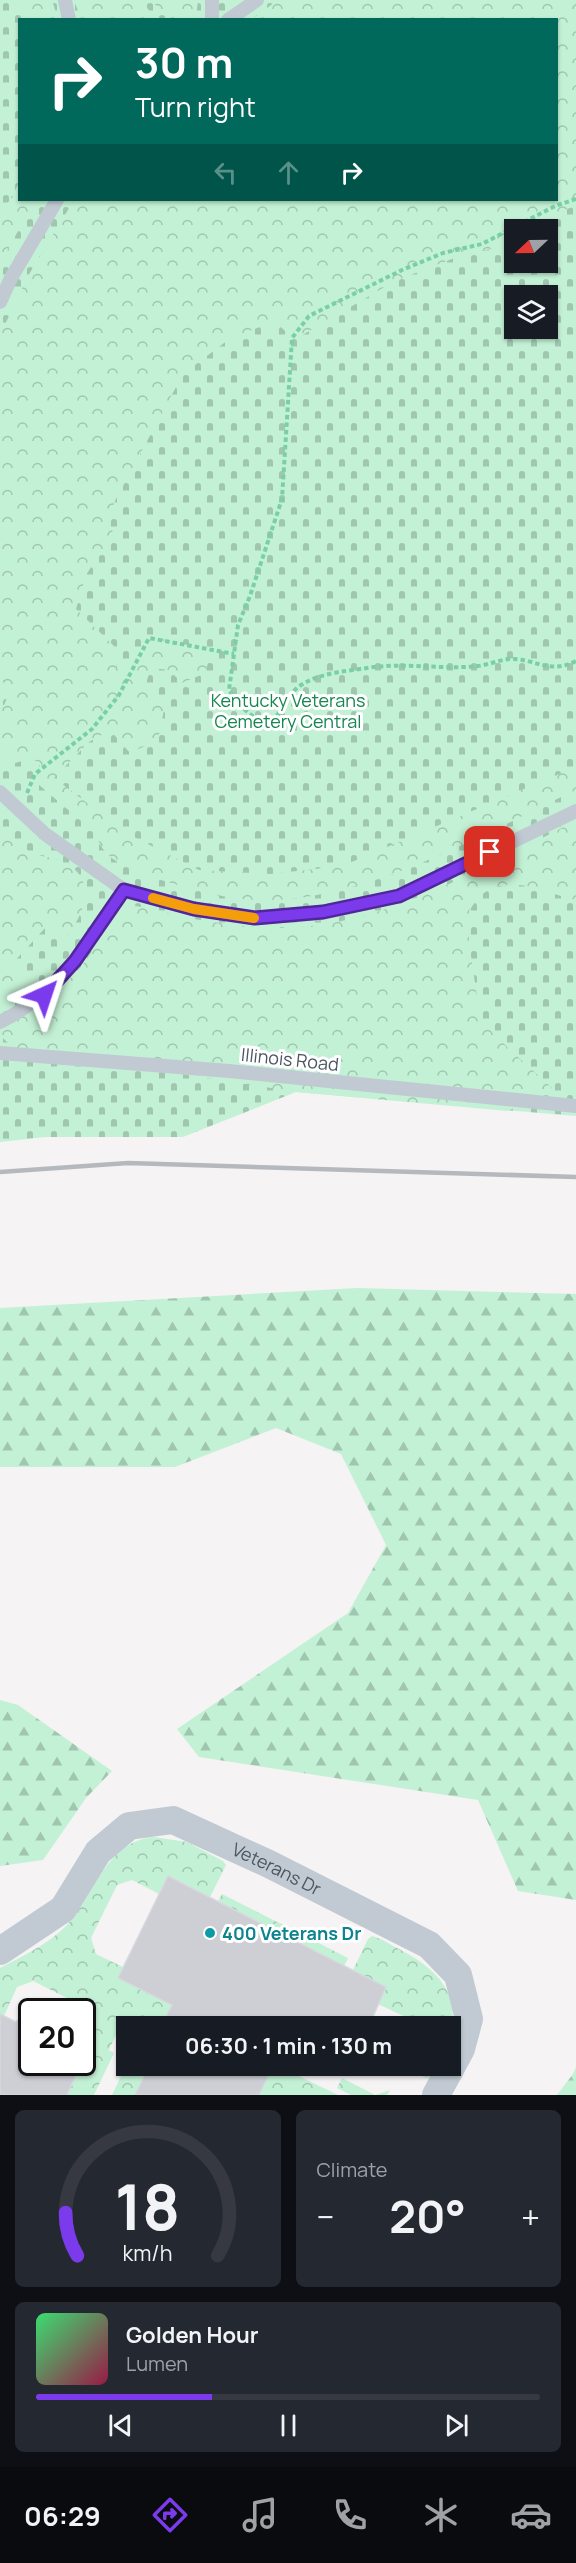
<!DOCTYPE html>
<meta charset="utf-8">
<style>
:root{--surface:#171b24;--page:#242831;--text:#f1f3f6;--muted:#9ea1a6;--line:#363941;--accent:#7c3aed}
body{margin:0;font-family:Manrope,sans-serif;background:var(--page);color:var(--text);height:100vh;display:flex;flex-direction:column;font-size:22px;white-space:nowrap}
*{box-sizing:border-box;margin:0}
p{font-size:20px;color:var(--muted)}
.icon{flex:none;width:33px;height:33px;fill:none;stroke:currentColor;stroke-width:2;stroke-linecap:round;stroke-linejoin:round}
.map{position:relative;height:2095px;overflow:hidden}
.panel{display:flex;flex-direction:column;gap:15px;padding:15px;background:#0d0f14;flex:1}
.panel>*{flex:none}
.top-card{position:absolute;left:18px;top:18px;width:540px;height:183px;border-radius:0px;box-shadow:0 2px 4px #0004;background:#00695c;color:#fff;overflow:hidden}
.needle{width:39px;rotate:248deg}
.controls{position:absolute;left:504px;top:219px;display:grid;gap:12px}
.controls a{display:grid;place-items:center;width:54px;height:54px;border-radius:0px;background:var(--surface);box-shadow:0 2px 4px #0004;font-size:30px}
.speed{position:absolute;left:18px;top:1998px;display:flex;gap:12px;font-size:30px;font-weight:700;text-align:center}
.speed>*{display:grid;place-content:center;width:78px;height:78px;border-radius:50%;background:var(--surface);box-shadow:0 2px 4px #0004;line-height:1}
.speed .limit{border:3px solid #111;border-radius:9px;background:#fff;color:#111}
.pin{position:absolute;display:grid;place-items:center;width:51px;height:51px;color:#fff;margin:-26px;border-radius:12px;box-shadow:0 3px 9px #0006}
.me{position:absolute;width:66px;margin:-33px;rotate:42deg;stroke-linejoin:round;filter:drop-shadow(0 0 4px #0008)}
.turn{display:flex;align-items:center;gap:21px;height:126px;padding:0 18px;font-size:27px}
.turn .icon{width:78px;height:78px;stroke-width:2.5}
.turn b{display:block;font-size:42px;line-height:51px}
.lanes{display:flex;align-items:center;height:57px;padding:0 18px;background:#0003;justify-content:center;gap:30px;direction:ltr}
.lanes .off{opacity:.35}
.big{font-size:45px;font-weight:700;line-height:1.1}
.panel .card{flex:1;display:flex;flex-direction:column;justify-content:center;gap:9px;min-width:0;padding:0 21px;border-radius:9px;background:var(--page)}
.panel .dial{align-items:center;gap:0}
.dial svg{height:156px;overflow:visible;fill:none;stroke:var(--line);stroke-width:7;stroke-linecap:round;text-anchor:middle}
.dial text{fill:var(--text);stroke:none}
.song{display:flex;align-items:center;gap:18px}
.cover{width:72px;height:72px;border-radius:9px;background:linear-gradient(135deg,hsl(140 70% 55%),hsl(340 70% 35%))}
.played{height:6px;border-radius:3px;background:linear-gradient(90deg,var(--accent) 35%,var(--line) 35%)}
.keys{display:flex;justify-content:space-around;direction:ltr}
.heat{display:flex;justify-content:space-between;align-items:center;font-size:33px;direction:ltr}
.panel .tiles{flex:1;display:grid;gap:15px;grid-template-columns:1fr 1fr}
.card:last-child{grid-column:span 2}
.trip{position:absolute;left:116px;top:2016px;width:345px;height:60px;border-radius:0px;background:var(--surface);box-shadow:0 2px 4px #0004;font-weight:700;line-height:60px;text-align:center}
.tab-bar{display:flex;height:96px;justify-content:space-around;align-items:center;background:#090b0e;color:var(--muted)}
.tab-bar .icon{width:42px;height:42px}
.tab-bar .current{color:var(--accent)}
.tab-bar b{font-size:27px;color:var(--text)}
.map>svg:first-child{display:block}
.forest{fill:url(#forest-firs)}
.cemetery{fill:url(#cemetery-stones);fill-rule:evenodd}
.park{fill:url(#park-crowns)}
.building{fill:#cdcfd5;stroke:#d7d9de;stroke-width:1.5}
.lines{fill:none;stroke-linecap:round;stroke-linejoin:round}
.path{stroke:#7ad0a6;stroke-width:4;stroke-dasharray:4.5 3;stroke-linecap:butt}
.lane{stroke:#c1cad2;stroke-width:14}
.street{stroke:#c1cad2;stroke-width:28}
.rail{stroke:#b5b8bd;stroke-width:4.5}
.route-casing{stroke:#51269a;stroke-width:15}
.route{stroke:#7c3aed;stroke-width:10}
.slow{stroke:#f59e0b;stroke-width:10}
.culture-dot{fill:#0f9aa8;stroke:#fff;stroke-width:2}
.labels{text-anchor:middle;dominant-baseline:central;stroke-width:6;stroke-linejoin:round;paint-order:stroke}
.park-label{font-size:18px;fill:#17864f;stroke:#fff}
.street-label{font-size:18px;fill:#4a5661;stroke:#fff}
.culture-label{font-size:18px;font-weight:bold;fill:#0d838f;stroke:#fff;text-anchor:start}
</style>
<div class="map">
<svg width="576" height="2095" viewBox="0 0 576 2095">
<defs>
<pattern id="forest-firs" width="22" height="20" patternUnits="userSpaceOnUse" patternTransform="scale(1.5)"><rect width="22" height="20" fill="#c3f1d5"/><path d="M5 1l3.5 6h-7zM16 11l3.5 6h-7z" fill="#a0c6b0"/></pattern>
<pattern id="cemetery-stones" width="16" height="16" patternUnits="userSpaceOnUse" patternTransform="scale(1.5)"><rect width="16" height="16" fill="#c3f1d5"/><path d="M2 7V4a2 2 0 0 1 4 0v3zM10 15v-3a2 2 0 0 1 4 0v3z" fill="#a0c6b0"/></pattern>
<pattern id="park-crowns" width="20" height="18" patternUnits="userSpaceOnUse" patternTransform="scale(1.5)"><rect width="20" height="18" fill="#c3f1d5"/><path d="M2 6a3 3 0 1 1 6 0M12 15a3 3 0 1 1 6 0" fill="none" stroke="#a0c6b0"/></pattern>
</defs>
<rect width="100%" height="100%" fill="#f5f3f3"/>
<!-- forest -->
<path class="forest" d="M357,1288L576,1294V1900L518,1891L478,1800L199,1757L177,1729L348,1613L386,1545L341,1454L276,1428L175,1467H0V1308Z
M0,1700L18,1705L112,1771L86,1798L43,1860L0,1866Z
M576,2067V2095H557L573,2074Z"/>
<!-- cemetery -->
<path class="cemetery" d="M0,0H576V1116L296,1092L183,1137H45L0,1142ZM20,20H556V200H20ZM514,230H548V262H514ZM514,296H548V328H514Z"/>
<!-- park -->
<path class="park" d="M22,0H52L58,19H28Z
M74,0H126L136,8L146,7L158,19H81Z
M151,0H198L196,18L168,19Z
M278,0H576V206L545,216L523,229L514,230V235L490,249L457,257L395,281L299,337L287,333L279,325L262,326L228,340L183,374L116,499L108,517L113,533L86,575L76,609L120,652L116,668L130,675L149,638L210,649L206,673L182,683L169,670L151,668L146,683L165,705L158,740L130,753L110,730L89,742L54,778L130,835L199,870L270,874L342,866L576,767V790C476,837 346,914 233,898C207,894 183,887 158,879C136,871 103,862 97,836L100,832L80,820L38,784L43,772L37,761L26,760L15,763L9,756L0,763V705H4L10,691L0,675V335L28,276L74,200H556V20L252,19Z
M19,183L20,200H35L0,264V217Z
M576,821V900C546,894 513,873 484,893C478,897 473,905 469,911V942L480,1017L507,1047L552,1088L508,1111L296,1092L12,1047L0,1035L2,1027C31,1013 59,991 80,968C100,945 105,917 135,906C153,908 170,914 188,918C216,923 245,927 274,928C382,929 482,867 576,821Z
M0,824C10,833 23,850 35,854C43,857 51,857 58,860C101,876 85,914 64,940L46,927L12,964L24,979L14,992L0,1001Z
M154,1837L187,1842L223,1861L226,1865L210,1897L168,1876L159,1894L132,1880L117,1885L91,1938L96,1954L123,1967L118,1978L172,2005L161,2026H126V2031L119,2028L109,2050L114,2053L94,2095H67L86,2056L83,2054V2043L91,2024L85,2007L33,1981L17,1987L4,2016L0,2014V1968C23,1956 48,1944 66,1926C96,1895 104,1842 154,1837Z
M222,1894L348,1958L344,1966L218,1901Z
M372,1936C381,1938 389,1944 397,1948C432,1966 462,1990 450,2034V2026H414L412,2020L378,2004L386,1987L353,1970L368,1939Z
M126,2066H140L147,2069L135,2095H112Z
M273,2066H278L338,2095H259Z
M403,2066H437L431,2077L426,2078Z
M342,2078L375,2095L390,2090L387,2095H351L337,2088Z"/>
<!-- building -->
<path class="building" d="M168,1876L386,1987L369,2026H161L172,2005L118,1978Z
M0,2014L16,2022L20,2018L32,2024V2062H82L67,2095H0Z
M149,2066H273L259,2095H135Z"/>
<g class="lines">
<!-- path -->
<path class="path" d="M576,199L555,206L482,244L443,253L402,270L309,316L292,338L282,499L250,596L238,625L229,690C239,704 261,734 278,714C286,704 290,692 301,685C320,673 346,671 367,668C404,662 441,670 478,666C488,665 499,660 509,659C535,658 549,675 576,661
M27,793L35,774L92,729L119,695L149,638L234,654"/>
<!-- lane -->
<path class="lane" d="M65,0L69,20
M212,20V0
M228,20L257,0
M0,302L11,278L57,200
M0,792L45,834L124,890L193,909L255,918L323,913L399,896L576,811
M0,1022C59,993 88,943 124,890
M0,1053L229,1071L576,1106"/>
<!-- street -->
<path class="street" id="s1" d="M0,1951L63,1909L98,1852L129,1826L173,1820L269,1864L429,1945L458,1975L469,2019L461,2049L436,2095"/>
<!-- rail -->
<path class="rail" d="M0,1172L128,1163L576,1177"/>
</g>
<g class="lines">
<defs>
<path id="route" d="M44,995L75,961L124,890L194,909L255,918L323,912L399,896L490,852"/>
</defs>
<!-- route casing -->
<use href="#route" class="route-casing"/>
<!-- route -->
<use href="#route" class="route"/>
<!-- slow -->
<path class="slow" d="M153,898L194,909L254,918"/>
</g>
<!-- markers -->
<circle class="culture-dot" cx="210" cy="1933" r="6"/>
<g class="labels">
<!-- park labels -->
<g class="park-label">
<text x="288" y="700">Kentucky Veterans<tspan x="288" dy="21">Cemetery Central</tspan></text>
</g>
<!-- street labels -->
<g class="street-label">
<text transform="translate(290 1059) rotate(6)">Illinois Road</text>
<text stroke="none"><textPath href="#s1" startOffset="342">Veterans Dr</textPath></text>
</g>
<!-- culture labels -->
<g class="culture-label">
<text x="222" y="1933">400 Veterans Dr</text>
</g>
</g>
</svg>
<div class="controls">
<a><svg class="needle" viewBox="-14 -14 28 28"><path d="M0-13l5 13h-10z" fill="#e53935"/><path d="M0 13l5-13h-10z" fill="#9ea1a6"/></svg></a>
<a><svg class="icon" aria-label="layers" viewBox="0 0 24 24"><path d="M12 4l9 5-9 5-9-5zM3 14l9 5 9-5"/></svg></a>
</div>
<div class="speed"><div class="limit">20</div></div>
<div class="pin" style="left:490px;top:852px;background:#d93025"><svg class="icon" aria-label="arrive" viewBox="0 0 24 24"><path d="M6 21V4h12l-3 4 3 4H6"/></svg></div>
<svg class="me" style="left:44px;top:995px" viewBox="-20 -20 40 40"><path d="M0-17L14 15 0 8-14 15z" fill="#7c3aed" stroke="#fff" stroke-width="4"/></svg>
<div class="trip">06:30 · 1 min · 130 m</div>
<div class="top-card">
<div class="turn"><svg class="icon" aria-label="right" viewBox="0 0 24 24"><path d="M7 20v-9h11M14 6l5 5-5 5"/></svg><div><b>30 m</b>Turn right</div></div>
<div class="lanes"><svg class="icon off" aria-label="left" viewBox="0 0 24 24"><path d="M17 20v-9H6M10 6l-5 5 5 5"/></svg><svg class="icon off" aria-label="ahead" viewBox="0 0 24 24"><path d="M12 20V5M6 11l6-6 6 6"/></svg><svg class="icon" aria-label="right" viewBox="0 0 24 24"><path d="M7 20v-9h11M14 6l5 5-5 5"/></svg></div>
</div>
</div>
<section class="panel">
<div class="tiles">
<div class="card dial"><svg viewBox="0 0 100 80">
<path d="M14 69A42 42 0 1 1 86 69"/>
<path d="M14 69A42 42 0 0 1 8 47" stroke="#7c3aed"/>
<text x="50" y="56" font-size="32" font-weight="700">18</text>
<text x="50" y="72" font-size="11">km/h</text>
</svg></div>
<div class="card"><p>Climate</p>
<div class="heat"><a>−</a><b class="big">20°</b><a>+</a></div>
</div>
<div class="card">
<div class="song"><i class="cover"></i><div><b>Golden Hour</b><p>Lumen</p></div></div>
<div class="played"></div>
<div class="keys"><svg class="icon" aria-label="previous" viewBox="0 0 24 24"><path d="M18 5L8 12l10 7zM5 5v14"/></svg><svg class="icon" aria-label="pause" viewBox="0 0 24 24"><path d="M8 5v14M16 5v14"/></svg><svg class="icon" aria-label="next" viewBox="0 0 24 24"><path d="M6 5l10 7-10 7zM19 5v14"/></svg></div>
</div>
</div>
</section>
<nav class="tab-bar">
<b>06:29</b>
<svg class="icon current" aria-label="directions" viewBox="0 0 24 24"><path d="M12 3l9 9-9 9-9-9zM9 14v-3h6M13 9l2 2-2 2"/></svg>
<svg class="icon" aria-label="music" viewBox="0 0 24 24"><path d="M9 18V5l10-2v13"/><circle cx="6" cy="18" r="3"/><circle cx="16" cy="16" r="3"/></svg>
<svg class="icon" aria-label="phone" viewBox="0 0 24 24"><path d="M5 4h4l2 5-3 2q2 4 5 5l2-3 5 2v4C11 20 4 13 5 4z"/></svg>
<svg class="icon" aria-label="climate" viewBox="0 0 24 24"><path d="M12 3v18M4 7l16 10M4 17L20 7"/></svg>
<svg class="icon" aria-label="car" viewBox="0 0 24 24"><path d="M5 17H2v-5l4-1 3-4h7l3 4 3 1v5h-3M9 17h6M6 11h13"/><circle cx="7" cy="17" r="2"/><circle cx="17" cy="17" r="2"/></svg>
</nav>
